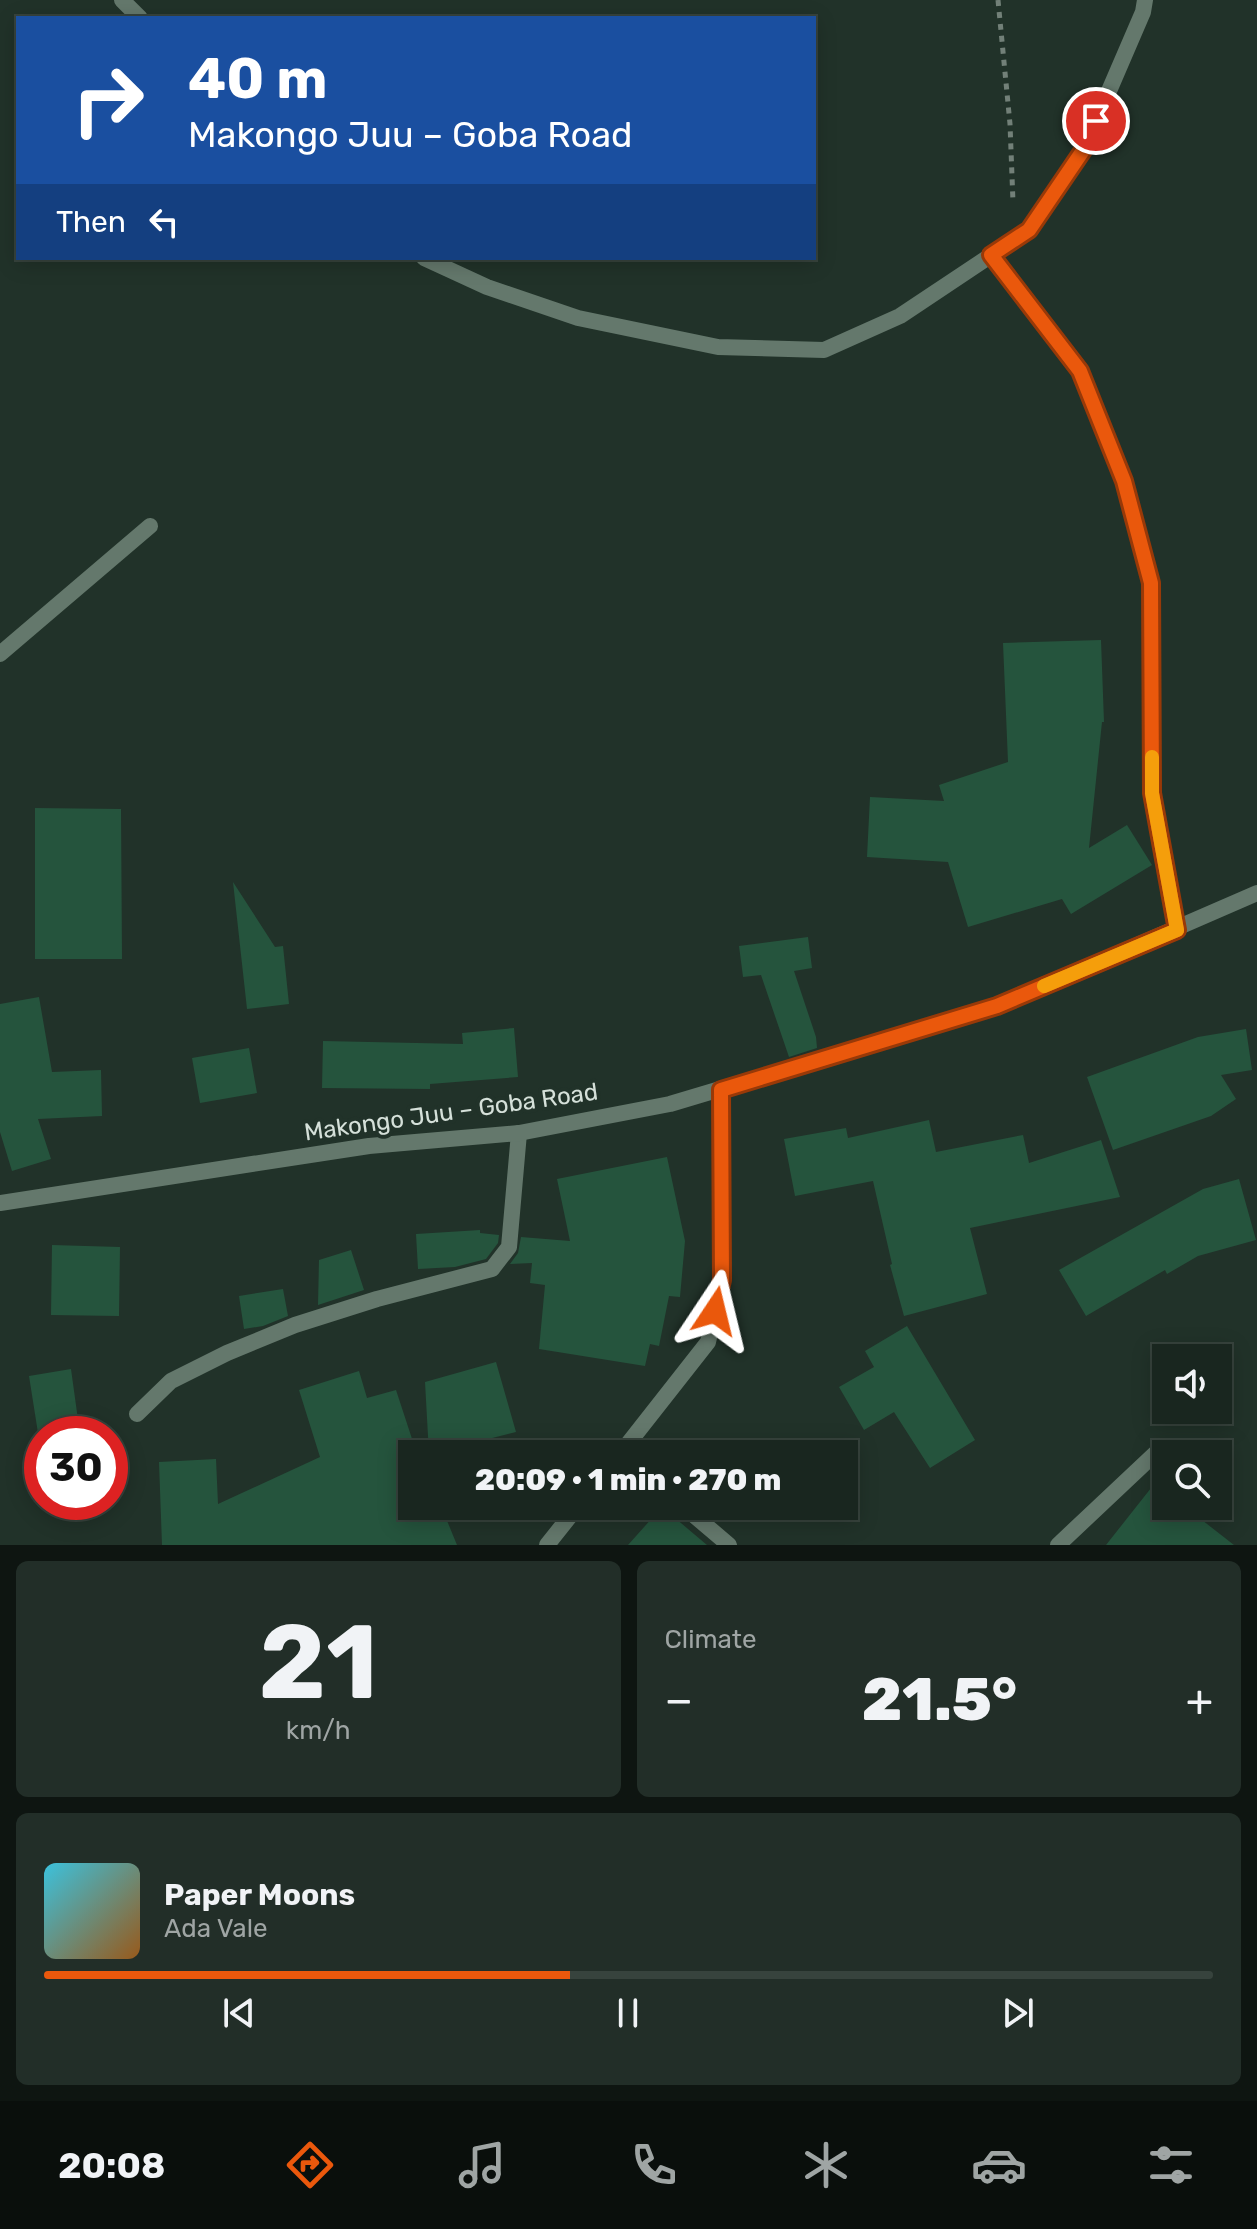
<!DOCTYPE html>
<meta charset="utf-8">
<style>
:root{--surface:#19261f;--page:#222e28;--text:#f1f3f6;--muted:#9fa5a4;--line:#37433d;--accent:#ea580c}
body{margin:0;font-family:Rubik,sans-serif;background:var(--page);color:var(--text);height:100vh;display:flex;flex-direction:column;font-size:30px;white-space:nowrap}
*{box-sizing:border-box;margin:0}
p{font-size:26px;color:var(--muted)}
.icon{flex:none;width:44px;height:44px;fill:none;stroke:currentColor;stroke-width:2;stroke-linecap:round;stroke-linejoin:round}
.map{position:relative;height:1545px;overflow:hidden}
.drawer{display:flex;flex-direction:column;gap:16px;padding:16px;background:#0e1511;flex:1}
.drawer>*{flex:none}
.banner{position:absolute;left:16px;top:16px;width:800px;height:244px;border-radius:0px;box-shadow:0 4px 20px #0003,0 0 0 2px var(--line);background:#1a4fa0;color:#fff;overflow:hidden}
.tools{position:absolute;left:1152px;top:1344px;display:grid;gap:16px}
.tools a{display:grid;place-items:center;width:80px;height:80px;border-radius:0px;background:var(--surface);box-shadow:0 4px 20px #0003,0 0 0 2px var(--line);font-size:40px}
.speed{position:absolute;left:24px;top:1416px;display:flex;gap:16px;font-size:40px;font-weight:700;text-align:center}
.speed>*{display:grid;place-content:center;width:104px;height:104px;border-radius:50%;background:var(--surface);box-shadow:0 4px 20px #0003,0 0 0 2px var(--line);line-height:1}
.speed .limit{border:12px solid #d22;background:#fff;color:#111}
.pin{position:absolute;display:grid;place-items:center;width:68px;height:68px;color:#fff;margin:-34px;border:4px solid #fff;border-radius:50%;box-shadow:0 2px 8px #0007}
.me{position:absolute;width:88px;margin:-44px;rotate:10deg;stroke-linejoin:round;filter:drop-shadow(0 0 6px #0008)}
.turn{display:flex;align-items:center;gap:28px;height:168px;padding:0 40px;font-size:36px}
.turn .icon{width:104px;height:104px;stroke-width:2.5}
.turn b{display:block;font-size:56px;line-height:68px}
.then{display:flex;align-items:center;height:76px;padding:0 40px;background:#0003;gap:16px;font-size:30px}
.big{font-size:60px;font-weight:800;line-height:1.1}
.drawer .card{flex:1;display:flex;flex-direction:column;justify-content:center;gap:12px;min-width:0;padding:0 28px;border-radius:12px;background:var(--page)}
.drawer .dial{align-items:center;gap:0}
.dial b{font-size:104px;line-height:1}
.song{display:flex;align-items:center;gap:24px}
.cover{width:96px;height:96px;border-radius:12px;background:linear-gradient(135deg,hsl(190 70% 55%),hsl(30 70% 35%))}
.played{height:8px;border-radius:4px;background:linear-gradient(90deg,var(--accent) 45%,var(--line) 45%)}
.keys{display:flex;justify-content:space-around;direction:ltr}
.heat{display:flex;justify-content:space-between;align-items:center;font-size:44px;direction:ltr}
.drawer .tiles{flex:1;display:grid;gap:16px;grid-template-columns:1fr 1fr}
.card:last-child{grid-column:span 2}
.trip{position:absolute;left:398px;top:1440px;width:460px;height:80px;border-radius:0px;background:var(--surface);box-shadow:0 4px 20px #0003,0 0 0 2px var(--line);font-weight:800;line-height:80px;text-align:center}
.tab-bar{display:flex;height:128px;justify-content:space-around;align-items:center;background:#0a0f0c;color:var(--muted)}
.tab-bar .icon{width:56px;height:56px}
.tab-bar .on{color:var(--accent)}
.tab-bar b{font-size:36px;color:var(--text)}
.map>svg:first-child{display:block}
.building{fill:#25543d}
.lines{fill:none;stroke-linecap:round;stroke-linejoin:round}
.path{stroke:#728078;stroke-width:5;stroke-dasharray:6 6;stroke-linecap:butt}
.minor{stroke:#64786c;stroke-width:16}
.tertiary{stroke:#64786c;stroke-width:16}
.route-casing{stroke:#983908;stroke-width:20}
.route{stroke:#ea580c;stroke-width:14}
.slow{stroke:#f59e0b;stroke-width:14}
.labels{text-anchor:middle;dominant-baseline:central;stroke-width:8;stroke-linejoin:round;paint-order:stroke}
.street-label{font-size:24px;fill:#d5e0d9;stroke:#213229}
</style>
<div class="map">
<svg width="1257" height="1545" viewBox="0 0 1257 1545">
<rect width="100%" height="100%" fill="#213229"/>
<!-- building -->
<path class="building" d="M1101,640L1104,722H1102L1089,848L1127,825L1152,865L1071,914L1062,899L968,927L948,862L867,857L870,797L944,801L939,785L1008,762L1003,643Z
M35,808L121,809L122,959H35Z
M233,882L275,947L283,946L289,1004L247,1009Z
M808,937L812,968L794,971L816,1037L817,1048L789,1057L761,975L743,977L739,946Z
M39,997L52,1072L101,1070L102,1116L38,1119L51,1159L12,1171L0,1132V1004Z
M514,1028L518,1077L430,1084V1089L322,1088L323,1041L463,1044L462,1033Z
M1246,1029L1252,1070L1221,1075L1236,1099L1211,1116L1113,1150L1087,1077L1198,1037Z
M249,1048L257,1093L200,1103L192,1058Z
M929,1120L936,1152L1023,1135L1029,1163L1101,1140L1120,1197L970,1228L987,1294L904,1316L890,1265L892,1264L873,1181L795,1196L784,1139L846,1128L848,1138Z
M667,1157L685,1241L680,1297L669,1296L659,1346L650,1344L645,1366L539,1349L545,1285L530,1283L532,1263L510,1264L518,1253L521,1237L570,1241L557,1179Z
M1239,1179L1256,1240L1198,1256L1167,1274L1165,1270L1086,1316L1059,1270L1203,1189Z
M480,1230V1233L499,1235L498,1243L486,1259L455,1267L418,1269L416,1234Z
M52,1245L120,1247L119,1316L51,1315Z
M351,1250L364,1290L318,1305L319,1260Z
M283,1289L288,1316L263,1326L244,1329L239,1296Z
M907,1326L975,1440L930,1468L894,1412L864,1430L839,1387L874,1367L865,1351Z
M496,1362L516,1432L429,1454L425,1382Z
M71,1369L79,1427L38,1433L29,1376Z
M359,1371L367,1398L396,1390L417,1454H412V1506H441L457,1545H162L159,1462L216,1459L218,1504L320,1457L299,1390Z
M1155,1483L1166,1492V1506H1184L1234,1545H1106Z
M662,1507L707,1545H628Z"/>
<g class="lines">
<!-- path -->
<path class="path" d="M998,0L1010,124L1013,202"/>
<!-- minor -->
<path class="minor" d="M122,0L140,18
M991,255L1080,371L1124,481L1151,583L1152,793L1177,930
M424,258L487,287L578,318L718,347L824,350L900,316L1029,230L1084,149L1143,12L1145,0
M0,654L150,526
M137,1414L171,1381L227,1353L295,1325L377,1299L492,1269L509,1247L519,1133
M620,1454L708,1342L722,1280L721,1090
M683,1506L729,1545
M547,1545L578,1506
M1058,1545L1161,1448"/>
<!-- tertiary -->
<path class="tertiary" d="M0,1203L369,1146L519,1133L670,1104L997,1006L1257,893"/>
</g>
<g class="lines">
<defs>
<path id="route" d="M715,1311L722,1280L721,1090L997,1006L1177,930L1152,793L1151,583L1124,481L1080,371L991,255L1029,230L1084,149L1096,121"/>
</defs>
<!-- route casing -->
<use href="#route" class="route-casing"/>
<!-- route -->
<use href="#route" class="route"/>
<!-- slow -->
<path class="slow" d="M1044,986L1177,930L1152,793V757"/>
</g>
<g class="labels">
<!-- street labels -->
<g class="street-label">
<text transform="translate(451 1112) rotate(-8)">Makongo Juu – Goba Road</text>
</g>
</g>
</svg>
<div class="tools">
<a><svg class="icon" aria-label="sound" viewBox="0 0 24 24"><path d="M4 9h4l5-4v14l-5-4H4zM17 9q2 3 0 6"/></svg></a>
<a><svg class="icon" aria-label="search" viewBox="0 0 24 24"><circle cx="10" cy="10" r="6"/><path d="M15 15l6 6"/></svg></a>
</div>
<div class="speed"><div class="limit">30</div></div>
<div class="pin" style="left:1096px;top:121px;background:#d93025"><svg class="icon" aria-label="arrive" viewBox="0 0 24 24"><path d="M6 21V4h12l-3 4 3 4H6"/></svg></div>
<svg class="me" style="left:715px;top:1311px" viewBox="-20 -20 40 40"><path d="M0-17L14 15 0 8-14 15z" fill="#ea580c" stroke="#fff" stroke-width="4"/></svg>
<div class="trip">20:09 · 1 min · 270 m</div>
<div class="banner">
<div class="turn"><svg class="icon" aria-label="right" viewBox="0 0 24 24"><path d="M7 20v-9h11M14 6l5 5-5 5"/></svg><div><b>40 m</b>Makongo Juu – Goba Road</div></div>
<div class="then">Then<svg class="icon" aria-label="left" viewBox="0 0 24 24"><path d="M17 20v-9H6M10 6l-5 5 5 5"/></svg></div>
</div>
</div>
<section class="drawer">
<div class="tiles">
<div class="card dial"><b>21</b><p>km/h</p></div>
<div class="card"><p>Climate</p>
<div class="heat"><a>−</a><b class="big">21.5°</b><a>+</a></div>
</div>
<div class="card">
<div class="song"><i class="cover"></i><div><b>Paper Moons</b><p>Ada Vale</p></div></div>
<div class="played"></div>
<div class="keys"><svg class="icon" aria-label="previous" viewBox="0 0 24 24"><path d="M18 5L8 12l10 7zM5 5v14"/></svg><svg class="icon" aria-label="pause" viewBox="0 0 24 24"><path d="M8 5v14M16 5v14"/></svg><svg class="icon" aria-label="next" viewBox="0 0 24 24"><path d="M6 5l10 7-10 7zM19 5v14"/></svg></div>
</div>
</div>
</section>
<nav class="tab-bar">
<b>20:08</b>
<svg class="icon on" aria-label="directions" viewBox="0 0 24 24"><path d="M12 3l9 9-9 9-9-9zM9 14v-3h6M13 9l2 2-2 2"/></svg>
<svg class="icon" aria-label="music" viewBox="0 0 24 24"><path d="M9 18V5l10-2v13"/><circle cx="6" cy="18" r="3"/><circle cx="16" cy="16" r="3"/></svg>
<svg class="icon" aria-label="phone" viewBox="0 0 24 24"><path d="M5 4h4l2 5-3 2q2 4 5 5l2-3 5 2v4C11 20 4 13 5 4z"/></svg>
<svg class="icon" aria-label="climate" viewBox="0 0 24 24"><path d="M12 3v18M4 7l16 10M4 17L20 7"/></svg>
<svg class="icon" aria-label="car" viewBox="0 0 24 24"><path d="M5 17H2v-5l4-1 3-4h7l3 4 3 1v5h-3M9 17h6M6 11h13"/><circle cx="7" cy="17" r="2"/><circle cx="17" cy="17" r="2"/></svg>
<svg class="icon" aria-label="filters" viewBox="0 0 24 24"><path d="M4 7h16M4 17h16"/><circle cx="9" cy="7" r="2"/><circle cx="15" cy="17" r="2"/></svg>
</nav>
